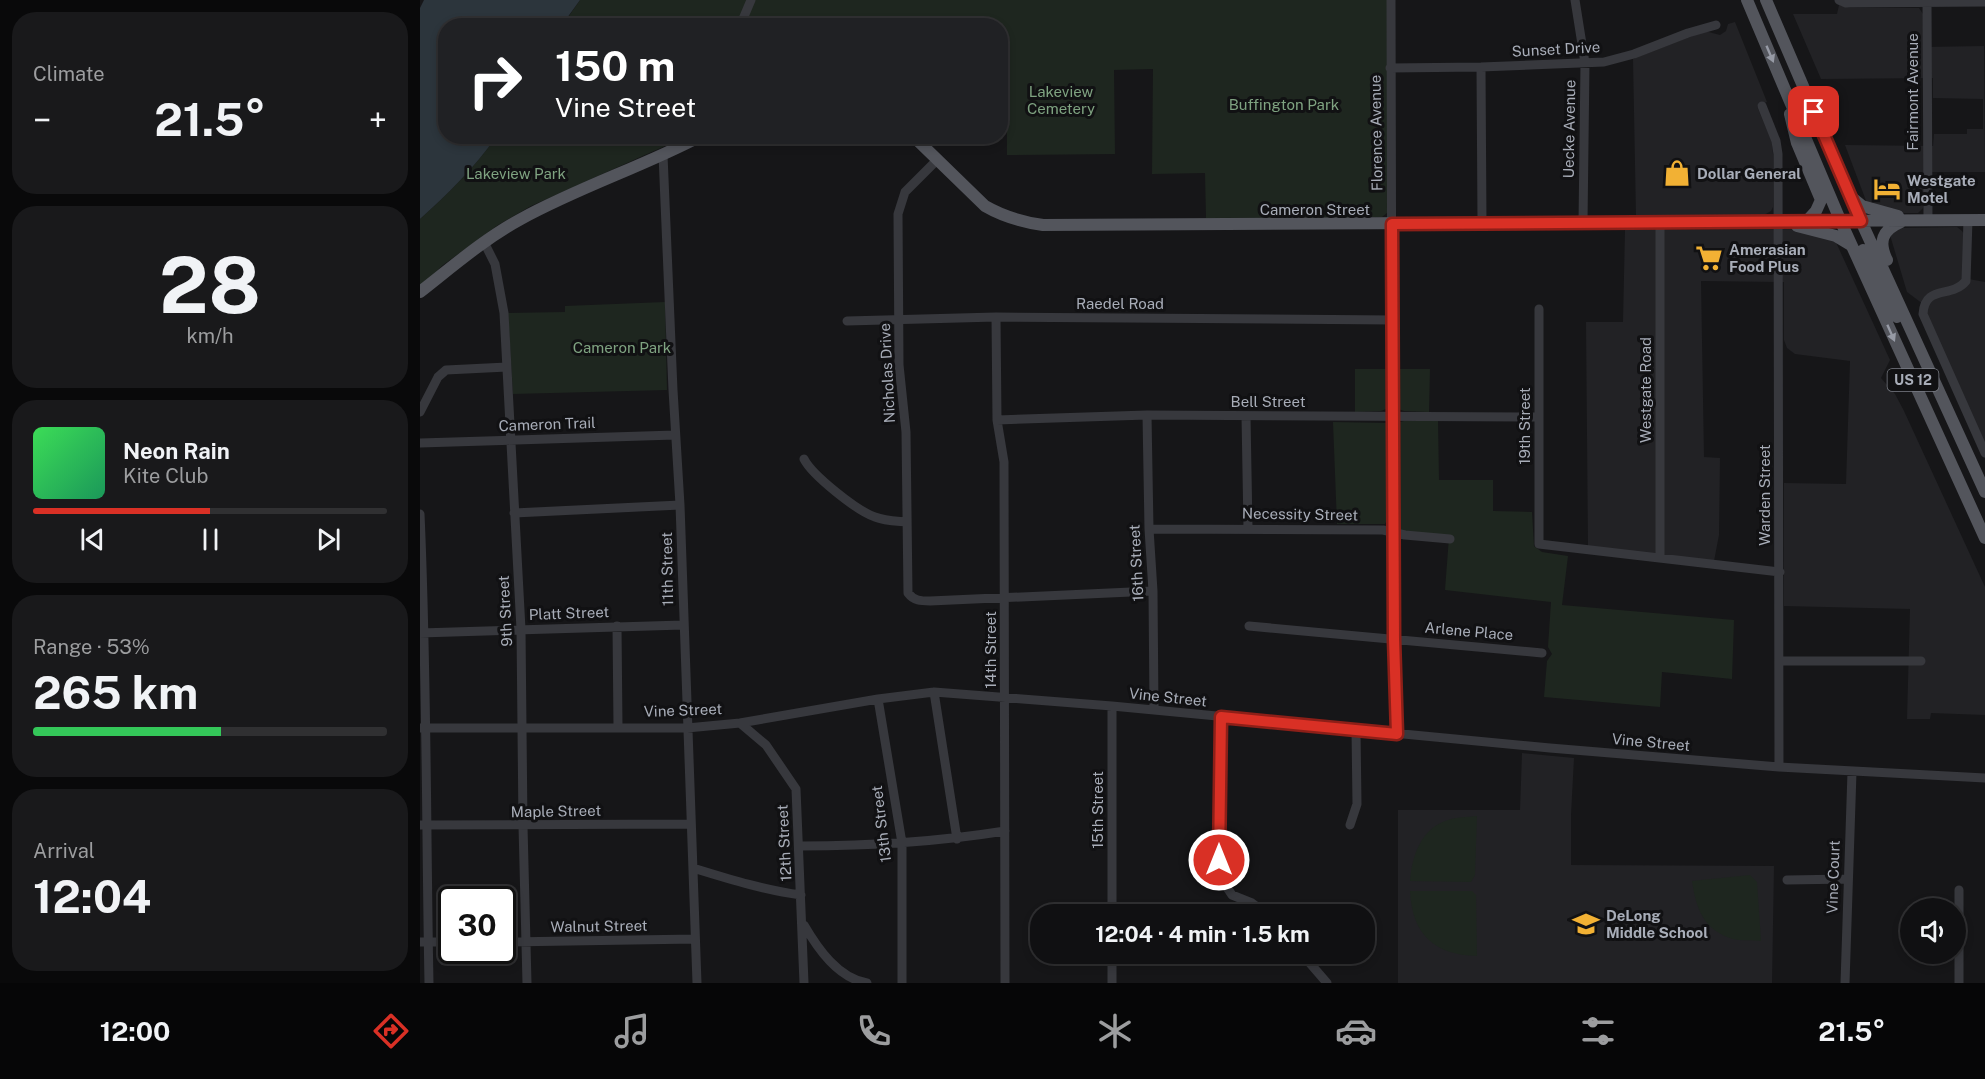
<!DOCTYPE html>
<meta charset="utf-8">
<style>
:root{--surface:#101012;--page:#19191b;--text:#f1f3f6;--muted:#9c9d9f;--line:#303032;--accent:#d93025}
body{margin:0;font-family:"Public Sans",sans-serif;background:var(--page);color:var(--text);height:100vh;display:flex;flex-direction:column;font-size:22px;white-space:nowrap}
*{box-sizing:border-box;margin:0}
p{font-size:20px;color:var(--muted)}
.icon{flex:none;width:33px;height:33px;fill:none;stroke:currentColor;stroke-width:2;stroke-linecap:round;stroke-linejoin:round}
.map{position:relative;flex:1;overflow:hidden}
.side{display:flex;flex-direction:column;gap:12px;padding:12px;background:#09090a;width:420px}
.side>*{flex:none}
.banner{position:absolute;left:18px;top:18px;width:570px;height:126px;border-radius:24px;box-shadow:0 3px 9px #0003,0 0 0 2px var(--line);background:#202124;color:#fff;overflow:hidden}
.fabs{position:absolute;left:1480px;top:898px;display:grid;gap:12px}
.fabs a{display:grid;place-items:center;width:66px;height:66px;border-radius:50%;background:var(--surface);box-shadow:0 3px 9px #0003,0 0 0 2px var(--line);font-size:30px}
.speed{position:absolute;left:18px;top:886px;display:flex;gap:12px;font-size:30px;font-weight:700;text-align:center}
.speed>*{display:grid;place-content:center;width:78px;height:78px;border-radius:50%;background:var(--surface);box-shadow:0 3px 9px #0003,0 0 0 2px var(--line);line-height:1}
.speed .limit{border:3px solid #111;border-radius:9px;background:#fff;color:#111}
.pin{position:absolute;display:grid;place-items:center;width:51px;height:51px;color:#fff;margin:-26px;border-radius:12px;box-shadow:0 3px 9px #0006}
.me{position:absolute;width:66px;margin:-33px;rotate:0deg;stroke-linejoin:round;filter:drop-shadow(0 0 4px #0008)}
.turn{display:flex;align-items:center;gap:21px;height:126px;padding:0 18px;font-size:27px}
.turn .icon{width:78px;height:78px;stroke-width:2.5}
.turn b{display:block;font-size:42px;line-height:51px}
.big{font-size:45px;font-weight:700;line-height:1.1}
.side .widget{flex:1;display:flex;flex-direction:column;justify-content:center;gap:9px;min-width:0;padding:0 21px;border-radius:24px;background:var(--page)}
.side .dial{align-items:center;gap:0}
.dial b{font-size:78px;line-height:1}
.song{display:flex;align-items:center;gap:18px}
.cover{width:72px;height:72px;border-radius:9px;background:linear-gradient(135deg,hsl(130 70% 55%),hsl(150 70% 35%))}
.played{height:6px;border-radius:3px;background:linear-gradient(90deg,var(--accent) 50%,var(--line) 50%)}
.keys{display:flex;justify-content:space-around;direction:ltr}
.heat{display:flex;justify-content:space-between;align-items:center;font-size:33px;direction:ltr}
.charge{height:9px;border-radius:4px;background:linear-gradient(90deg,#34c759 53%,var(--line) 0)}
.trip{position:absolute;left:610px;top:904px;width:345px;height:60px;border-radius:24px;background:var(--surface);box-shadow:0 3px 9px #0003,0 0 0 2px var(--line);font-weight:700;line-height:60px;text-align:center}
.dock{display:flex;height:96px;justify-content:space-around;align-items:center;background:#060607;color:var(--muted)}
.dock .icon{width:42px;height:42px}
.dock .selected{color:var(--accent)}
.dock b{font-size:27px;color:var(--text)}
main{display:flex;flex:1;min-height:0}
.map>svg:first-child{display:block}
.built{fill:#222225}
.green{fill:#1e261f}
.water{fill:#2c353c}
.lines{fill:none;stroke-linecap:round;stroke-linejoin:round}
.minor{stroke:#37383d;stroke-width:9}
.major{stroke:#53555c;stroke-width:12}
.oneway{fill:#979ba6}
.route-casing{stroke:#8d1f18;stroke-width:15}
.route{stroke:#d93025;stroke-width:10}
.labels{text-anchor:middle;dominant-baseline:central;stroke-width:6;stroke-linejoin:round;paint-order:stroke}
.shield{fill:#111113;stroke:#7b7e86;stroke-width:1.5}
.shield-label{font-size:14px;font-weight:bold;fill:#a8adb8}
.street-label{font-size:15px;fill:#a8adb8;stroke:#111113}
.park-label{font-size:15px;fill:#7fa381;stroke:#111113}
.poi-label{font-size:15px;font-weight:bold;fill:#a8adb8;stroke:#111113;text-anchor:start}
</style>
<main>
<section class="side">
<div class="widget"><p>Climate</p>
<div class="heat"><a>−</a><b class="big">21.5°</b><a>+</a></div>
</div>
<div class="widget dial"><b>28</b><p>km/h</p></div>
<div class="widget">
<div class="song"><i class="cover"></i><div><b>Neon Rain</b><p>Kite Club</p></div></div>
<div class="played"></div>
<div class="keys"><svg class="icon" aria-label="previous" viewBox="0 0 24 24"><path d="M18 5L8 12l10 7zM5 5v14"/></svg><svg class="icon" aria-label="pause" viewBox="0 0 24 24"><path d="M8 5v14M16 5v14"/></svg><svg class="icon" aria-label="next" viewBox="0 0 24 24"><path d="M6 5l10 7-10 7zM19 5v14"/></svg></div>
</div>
<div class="widget"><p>Range · 53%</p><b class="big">265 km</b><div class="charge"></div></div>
<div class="widget"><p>Arrival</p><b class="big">12:04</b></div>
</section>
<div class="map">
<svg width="1565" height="983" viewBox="0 0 1565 983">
<rect width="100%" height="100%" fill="#161618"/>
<!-- built -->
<path class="built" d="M1419,5L1430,8H1499L1503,14L1504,47L1564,46L1565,172H1506L1505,197L1503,208L1498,213H1481L1448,206L1425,145L1513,146L1514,134H1547V129H1563V99L1513,98V78L1401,79L1373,14H1417Z
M1315,22L1347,102L1337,106L1352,142L1353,154V207L1351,211L1344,215L1328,216L1216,217L1213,59L1285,31L1300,35L1306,31L1308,24Z
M1537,227L1542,231L1544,234L1543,278L1565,282V445L1506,317L1507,307L1487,292L1470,235L1476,229L1483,228Z
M1380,229L1414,238L1470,360L1461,378L1475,394L1484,411L1565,587V715L1511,713L1510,719H1487L1490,609L1364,606V483L1426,484L1430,361L1375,354L1367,348L1364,340V282L1281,281L1284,457L1300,458L1299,535L1294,561L1168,547L1166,322H1203L1205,230Z
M1102,753L1154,758L1151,815V865L1354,866L1352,983H978V810H1100Z"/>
<!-- green -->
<path class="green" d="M160,0H967V213L962,217L786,218L785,173L732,174L733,69L694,70L695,154L587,155V71H581L580,26H142Z
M76,137H265L111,206L78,225L23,265L0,287V219C28,194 54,168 76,137Z
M245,302L247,390L93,394L88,313L145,312V306Z
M935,369H967L966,409L961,411L935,412Z
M977,369H1010L1009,412L984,411L978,409Z
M984,421H1018L1019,480H1073V511L1112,512L1114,546L1122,552L1148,556L1142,605L1314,620L1312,679L1242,672L1240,707L1124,697L1127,661L1132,654L1128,647L1131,602L1025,590L1029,537L985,532L979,529L977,427L980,422Z
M913,422L966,423L968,518L965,524H917Z
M1057,816L1055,875L1051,882L990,881C992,856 1001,828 1028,820C1037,817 1047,817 1057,816Z
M1330,875L1337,882L1341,941C1333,940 1321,941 1313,939C1283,930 1276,908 1272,881Z
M990,891H1052L1056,895L1057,956C1014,955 992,934 990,891Z"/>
<!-- water -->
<path class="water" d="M4,0H160L142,25L26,26V136L76,137C54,168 28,194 0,219V8Z"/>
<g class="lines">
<!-- minor -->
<path class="minor" d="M971,0L972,416L977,734
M1155,0L1165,63L1163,223
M1419,0L1426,3L1565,2
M1507,0L1508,221
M320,26L331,0
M1061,67L1062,223
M970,68L1061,67L1184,62L1214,54L1268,33L1296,25
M1342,106L1356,141L1358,154L1359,767
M243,155L253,390L260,505L277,983
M517,160L485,192L478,214L479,365L486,432L488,593C494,601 501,601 510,601L733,591
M1548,220L1546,281C1531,299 1505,284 1503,314L1565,453
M1240,223V558
M64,242L75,264L84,313L101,629L103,826L107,983
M1119,309V544L1360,572
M576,317L577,420L584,462L585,983
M427,321L576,317L973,320
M0,412L18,377L26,370L87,367
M727,415L729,529L733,591L734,710
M826,416L828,528
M577,420L727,415L1119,417
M0,443L255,435
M384,459C392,475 437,511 455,517C465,521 477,521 487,522
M94,513L260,505
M0,514C7,670 6,826 9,983
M729,529L963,530L985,535L1030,539
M197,626L198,727
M829,626L1122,653
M0,633L263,625
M1360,661H1501
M514,692L537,839
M458,699L482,843V983
M801,717L799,860L802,880L812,895L832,903L848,915
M320,723L346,745L376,789L384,983
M0,728H267L320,723L458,699L514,692L692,706L1130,748L1359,767L1565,778
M0,825L271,824
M930,825L937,804L936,730
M380,846C449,846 516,842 585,831
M273,868C309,879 344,890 381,895
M1367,880L1428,879
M692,915V706
M384,925C398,949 418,978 447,983
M0,942H32
M82,942L275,939
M882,954L907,983
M692,983V954
M1425,983L1432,772
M1539,983V890"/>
<!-- major -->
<path class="major" d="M1327,0L1421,222L1565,538
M1346,0L1441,221L1565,492
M1370,114L1377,143L1401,200L1396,211L1386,222
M493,136L565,206C584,217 602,222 623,225L1565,220
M1431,197L1442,206L1478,216
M1377,226L1416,236L1431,245
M1443,250L1477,317
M1467,260C1458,242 1462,230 1481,222
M0,292C32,267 64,239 101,219C159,187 222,167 281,136"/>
</g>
<!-- one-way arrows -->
<defs><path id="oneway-solid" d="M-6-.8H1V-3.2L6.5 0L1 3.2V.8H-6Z" transform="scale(1.5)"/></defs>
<g class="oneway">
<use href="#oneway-solid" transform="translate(1350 54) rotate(67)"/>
<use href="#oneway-solid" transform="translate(1471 333) rotate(66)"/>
</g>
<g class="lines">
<defs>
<path id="route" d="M799,860L801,717L977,734L974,639L972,224L1441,221L1394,112"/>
</defs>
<!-- route casing -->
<use href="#route" class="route-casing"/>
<!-- route -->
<use href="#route" class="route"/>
</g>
<!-- icons -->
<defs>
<symbol id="shop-bare" viewBox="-9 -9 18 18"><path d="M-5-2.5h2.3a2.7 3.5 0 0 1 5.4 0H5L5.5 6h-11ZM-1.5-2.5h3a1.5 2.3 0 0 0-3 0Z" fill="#f2b134" stroke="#111113" stroke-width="2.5" paint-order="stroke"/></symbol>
<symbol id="hotel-bare" viewBox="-9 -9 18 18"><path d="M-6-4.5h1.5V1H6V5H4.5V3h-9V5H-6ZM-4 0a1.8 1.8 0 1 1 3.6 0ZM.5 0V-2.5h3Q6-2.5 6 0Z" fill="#f2b134" stroke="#111113" stroke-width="2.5" paint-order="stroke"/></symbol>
<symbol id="supermarket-bare" viewBox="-9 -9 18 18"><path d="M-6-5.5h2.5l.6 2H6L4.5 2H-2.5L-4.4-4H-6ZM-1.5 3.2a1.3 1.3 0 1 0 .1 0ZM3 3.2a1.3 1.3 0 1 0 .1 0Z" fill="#f2b134" stroke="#111113" stroke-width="2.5" paint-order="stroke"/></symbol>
<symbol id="school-bare" viewBox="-9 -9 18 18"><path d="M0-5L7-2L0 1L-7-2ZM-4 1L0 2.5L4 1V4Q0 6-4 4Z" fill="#f2b134" stroke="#111113" stroke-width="2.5" paint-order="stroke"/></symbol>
</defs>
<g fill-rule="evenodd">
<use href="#shop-bare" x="1238" y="154" width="38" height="38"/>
<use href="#hotel-bare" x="1448" y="170" width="38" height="38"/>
<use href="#supermarket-bare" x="1270" y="239" width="38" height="38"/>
<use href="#school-bare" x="1147" y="905" width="38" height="38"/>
</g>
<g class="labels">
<!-- shield labels -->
<rect class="shield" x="1467.5" y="369" width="51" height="22" rx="4.5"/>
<g class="shield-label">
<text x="1493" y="380">US 12</text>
</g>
<!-- street labels -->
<g class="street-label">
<text transform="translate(1136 49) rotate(-3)">Sunset Drive</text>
<text transform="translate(1492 92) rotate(-90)">Fairmont Avenue</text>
<text transform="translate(1149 129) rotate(-89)">Uecke Avenue</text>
<text transform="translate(956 133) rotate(-91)">Florence Avenue</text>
<text x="895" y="209">Cameron Street</text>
<text x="700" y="303">Raedel Road</text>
<text transform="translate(467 373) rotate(-93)">Nicholas Drive</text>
<text transform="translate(1225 390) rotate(-90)">Westgate Road</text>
<text x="848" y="401">Bell Street</text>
<text transform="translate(127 424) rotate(-2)">Cameron Trail</text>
<text transform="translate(1104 426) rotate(-90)">19th Street</text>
<text transform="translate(1344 495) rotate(-90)">Warden Street</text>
<text transform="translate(880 514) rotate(1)">Necessity Street</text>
<text transform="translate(716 563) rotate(-93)">16th Street</text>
<text transform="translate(247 569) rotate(-91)">11th Street</text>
<text transform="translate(85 611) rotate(-93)">9th Street</text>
<text transform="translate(149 613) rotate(-2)">Platt Street</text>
<text transform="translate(1049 631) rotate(5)">Arlene Place</text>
<text transform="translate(570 650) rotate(-90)">14th Street</text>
<text transform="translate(748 697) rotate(6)">Vine Street</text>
<text transform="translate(263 710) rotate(-2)">Vine Street</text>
<text transform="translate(1231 742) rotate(5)">Vine Street</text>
<text transform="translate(677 810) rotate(-90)">15th Street</text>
<text transform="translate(136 811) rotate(-1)">Maple Street</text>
<text transform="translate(461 824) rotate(-97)">13th Street</text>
<text transform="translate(364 843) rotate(-93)">12th Street</text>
<text transform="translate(1413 877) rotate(-88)">Vine Court</text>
<text transform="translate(179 926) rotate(-1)">Walnut Street</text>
</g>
<!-- park labels -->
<g class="park-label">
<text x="641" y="91">Lakeview<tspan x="641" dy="17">Cemetery</tspan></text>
<text x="864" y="104">Buffington Park</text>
<text x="96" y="173">Lakeview Park</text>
<text x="202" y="347">Cameron Park</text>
</g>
<!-- poi labels -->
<g class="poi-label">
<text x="1277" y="173">Dollar General</text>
<text x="1487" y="180">Westgate<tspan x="1487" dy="17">Motel</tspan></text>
<text x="1309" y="249">Amerasian<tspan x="1309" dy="17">Food Plus</tspan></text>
<text x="1186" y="915">DeLong<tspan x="1186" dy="17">Middle School</tspan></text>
</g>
</g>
</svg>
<div class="fabs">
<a><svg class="icon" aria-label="sound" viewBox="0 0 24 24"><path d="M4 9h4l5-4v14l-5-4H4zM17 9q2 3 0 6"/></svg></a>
</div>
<div class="speed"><div class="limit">30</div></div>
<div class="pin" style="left:1394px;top:112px;background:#d93025"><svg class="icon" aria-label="arrive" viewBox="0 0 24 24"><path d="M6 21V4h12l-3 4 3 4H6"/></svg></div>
<svg class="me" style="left:799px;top:860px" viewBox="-20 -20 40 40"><circle r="17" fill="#d93025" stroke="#fff" stroke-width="3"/><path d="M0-11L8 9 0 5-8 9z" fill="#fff"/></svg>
<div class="trip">12:04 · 4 min · 1.5 km</div>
<div class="banner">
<div class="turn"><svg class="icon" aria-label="right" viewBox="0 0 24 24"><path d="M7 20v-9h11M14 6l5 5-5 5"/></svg><div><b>150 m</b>Vine Street</div></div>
</div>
</div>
</main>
<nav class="dock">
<b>12:00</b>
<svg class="icon selected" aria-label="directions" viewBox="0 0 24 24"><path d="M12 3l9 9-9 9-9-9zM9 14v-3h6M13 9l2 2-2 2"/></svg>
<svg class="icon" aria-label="music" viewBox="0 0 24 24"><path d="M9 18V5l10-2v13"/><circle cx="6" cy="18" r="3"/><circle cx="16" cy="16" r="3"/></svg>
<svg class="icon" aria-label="phone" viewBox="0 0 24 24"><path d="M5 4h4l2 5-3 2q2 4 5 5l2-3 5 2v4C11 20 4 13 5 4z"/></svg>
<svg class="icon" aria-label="climate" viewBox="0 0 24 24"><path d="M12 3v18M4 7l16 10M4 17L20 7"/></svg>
<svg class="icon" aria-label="car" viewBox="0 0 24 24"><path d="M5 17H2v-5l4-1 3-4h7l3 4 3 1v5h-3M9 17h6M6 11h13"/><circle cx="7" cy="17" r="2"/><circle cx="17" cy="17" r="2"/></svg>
<svg class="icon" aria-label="filters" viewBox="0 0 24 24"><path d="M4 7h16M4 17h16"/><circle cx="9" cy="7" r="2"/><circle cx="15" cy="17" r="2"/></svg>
<b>21.5°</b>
</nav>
